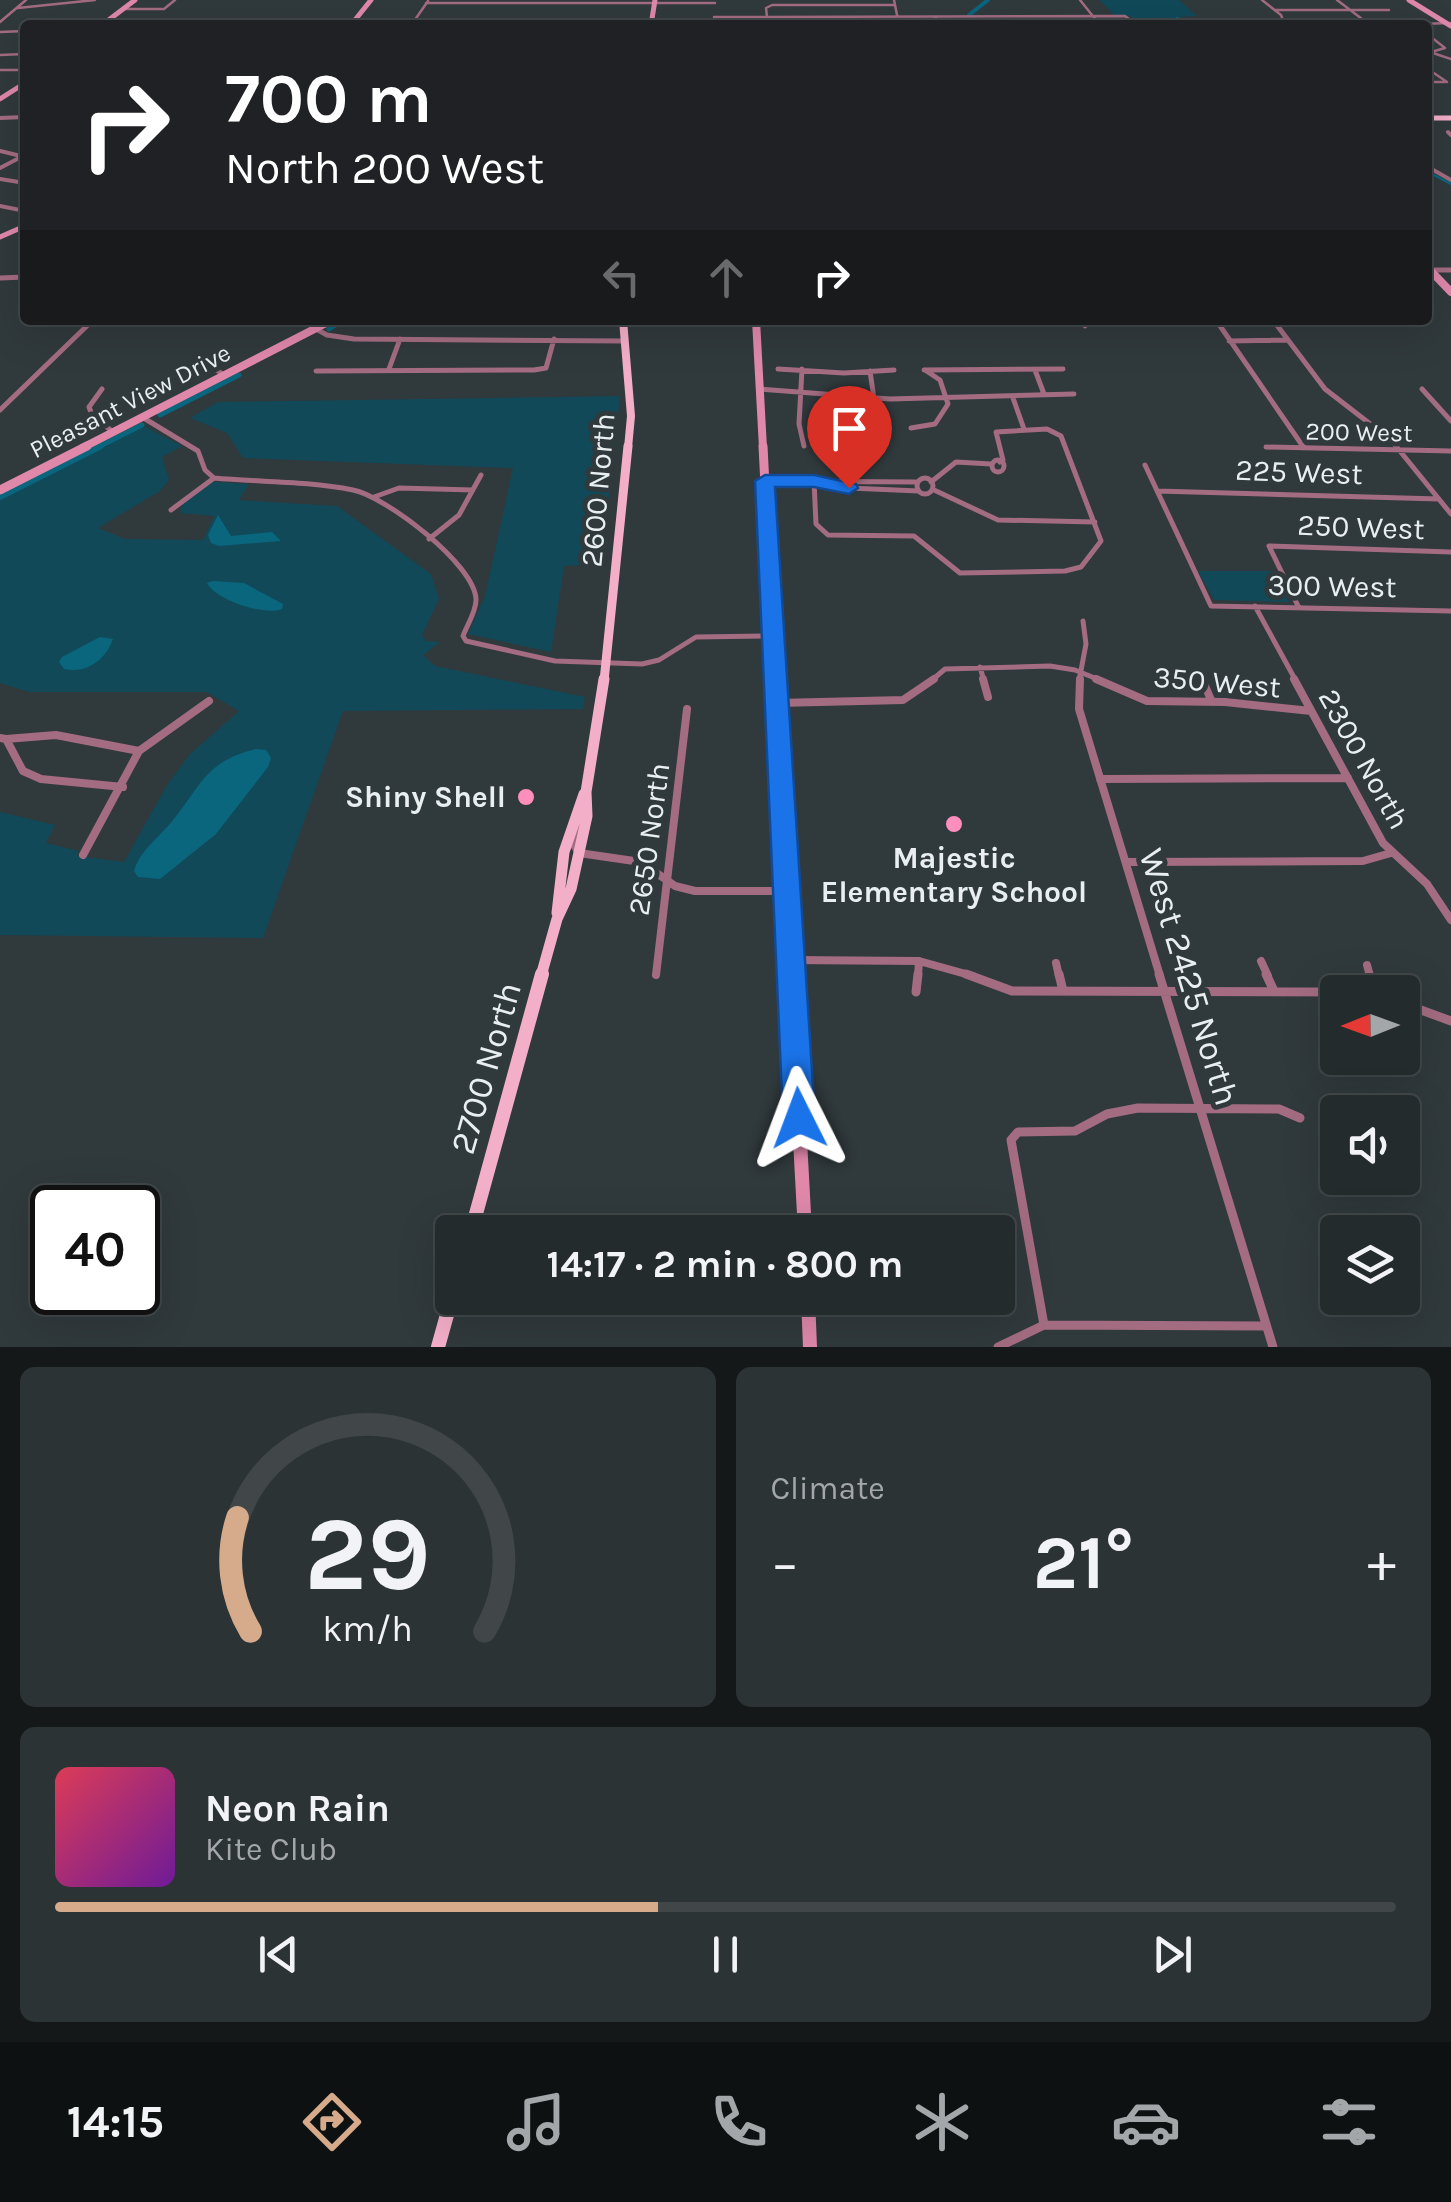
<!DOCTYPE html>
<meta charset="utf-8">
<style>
:root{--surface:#242b2d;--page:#2c3335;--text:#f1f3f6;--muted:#a3a7aa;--line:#414749;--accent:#d6ab8b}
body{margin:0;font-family:Karla,sans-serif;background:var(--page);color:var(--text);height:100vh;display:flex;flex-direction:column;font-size:38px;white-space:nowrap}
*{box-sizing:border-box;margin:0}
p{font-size:32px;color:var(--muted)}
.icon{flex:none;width:55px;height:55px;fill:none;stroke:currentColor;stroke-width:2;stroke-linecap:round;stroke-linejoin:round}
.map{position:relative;height:1347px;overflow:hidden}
.panel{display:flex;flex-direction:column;gap:20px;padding:20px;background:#141819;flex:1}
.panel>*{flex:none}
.guide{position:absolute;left:20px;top:20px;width:1412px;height:305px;border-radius:10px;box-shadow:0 10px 40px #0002,0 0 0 2px var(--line);background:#202124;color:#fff;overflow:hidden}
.needle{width:65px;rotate:269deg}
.fabs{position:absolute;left:1320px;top:975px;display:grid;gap:20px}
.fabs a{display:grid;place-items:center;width:100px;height:100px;border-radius:10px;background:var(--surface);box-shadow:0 10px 40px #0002,0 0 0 2px var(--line);font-size:50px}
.speed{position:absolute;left:30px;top:1185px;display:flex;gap:20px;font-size:50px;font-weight:700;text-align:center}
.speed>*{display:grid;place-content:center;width:130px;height:130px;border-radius:50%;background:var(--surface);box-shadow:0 10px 40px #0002,0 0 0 2px var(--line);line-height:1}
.speed .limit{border:5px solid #111;border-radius:15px;background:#fff;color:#111}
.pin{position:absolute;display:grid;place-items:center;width:85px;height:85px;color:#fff;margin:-102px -42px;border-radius:50% 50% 50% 0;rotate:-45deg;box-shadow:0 0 10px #0007}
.pin .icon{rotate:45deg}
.me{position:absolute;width:110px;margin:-55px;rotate:357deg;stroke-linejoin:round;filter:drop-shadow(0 0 8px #0008)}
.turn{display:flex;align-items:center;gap:35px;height:210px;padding:0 40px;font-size:45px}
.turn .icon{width:130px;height:130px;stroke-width:2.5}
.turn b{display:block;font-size:70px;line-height:85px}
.lanes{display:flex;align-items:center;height:95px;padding:0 40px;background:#0003;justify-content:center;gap:50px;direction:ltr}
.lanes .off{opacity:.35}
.big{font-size:75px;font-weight:700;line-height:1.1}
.panel .card{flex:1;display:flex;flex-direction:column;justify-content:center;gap:15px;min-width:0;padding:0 35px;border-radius:15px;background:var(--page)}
.panel .dial{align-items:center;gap:0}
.dial svg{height:260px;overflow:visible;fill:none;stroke:var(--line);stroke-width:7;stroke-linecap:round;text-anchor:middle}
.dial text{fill:var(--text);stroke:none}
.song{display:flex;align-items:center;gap:30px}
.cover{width:120px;height:120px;border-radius:15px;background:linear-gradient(135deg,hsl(350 70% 55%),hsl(280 70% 35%))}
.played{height:10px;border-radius:5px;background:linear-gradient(90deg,var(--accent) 45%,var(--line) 45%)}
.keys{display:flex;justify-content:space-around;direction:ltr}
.heat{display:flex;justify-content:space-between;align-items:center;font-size:55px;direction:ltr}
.panel .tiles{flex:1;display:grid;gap:20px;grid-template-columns:1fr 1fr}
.card:last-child{grid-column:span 2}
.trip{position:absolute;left:435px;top:1215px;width:580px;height:100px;border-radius:10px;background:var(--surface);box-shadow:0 10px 40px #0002,0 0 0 2px var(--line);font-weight:700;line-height:100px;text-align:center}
.tabs{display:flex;height:160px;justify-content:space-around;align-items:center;background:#0e1112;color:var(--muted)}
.tabs .icon{width:70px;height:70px}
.tabs .selected{color:var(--accent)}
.tabs b{font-size:45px;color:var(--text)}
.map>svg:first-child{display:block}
.green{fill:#114959}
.water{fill:#09667d}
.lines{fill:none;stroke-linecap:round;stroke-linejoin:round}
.stream{stroke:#09667d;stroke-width:2.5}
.canal-far2{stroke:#09667d;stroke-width:4}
.canal-far1{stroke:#09667d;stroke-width:5}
.canal{stroke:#09667d;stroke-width:6}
.street-far4{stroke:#a36c81;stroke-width:2.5}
.street-far3{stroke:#a36c81;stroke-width:4}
.street-far2{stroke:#a36c81;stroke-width:5}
.street-far1{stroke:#a36c81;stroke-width:8}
.street{stroke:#a36c81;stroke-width:9}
.secondary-far4{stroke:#df88aa;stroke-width:5}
.secondary-far3{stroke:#df88aa;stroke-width:8}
.secondary-far2{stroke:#df88aa;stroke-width:9}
.secondary-far1{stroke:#df88aa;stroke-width:11}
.secondary{stroke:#df88aa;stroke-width:14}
.primary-far4{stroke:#f3afc8;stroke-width:5}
.primary-far3{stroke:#f3afc8;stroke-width:8}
.primary-far2{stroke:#f3afc8;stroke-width:9}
.primary-far1{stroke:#f3afc8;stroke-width:11}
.primary{stroke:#f3afc8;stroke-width:14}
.route{fill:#1a73e8;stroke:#114b97;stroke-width:2.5}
.poi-dot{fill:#fe8ebc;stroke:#30393c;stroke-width:4}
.labels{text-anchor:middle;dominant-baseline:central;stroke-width:10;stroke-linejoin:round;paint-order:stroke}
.far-street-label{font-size:25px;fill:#e9eff1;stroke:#30393c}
.street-label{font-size:30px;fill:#e9eff1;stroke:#30393c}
.poi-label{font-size:30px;font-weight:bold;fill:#e9eff1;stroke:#30393c;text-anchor:end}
.near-street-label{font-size:35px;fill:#e9eff1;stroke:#30393c}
</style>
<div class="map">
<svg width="1451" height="1347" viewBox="0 0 1451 1347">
<rect width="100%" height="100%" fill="#30393c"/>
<!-- green -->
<path class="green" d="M1100,0H1179L1197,16L1180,17L1187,25H1140L1129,16L1114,15Z
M620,396L602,564L564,566L551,652L468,634L485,596L513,468L243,458L227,433L190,418L218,402Z
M140,424L182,446L162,457L169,480L160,491L98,528L125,539L203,540L214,516L180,513L183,502L213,482L249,484L239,500L337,506L431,574L439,599L422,635L426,641L440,642L423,655L435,666L585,697L583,709L343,711L263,938L0,935V812L55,825L46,843L79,851L77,856L124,862L167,785L190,754L239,711L207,692H29L0,683V497Z
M1198,571H1275L1289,602L1214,600Z"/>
<!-- water -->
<path class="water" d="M218,515L231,536L272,532L281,541L219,546L211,543L208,535Z
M213,581L244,583L283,604L282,609C267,616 216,601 207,583Z
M100,637L113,639C106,660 86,674 64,669L59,662L62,657Z
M256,749L266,750L271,758L268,767L216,834L160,879L138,877L134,871C139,853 155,840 168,826C199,791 203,761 256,749Z"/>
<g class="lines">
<!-- stream -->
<path class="stream" d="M1177,18L1180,25
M1428,172L1451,184"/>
<!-- canal-far2 -->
<path class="canal-far2" d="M969,15L988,0"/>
<!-- canal-far1 -->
<path class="canal-far1" d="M329,329L343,320
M160,415L239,375
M96,448L142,425"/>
<!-- canal -->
<path class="canal" d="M0,497L101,446"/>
<!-- street-far4 -->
<path class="street-far4" d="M894,0L899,25
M1080,0L1100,25
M1262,0L1281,15L1285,25
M1337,0L1370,25
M426,3H715
M18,8L95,0
M123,9H164L175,0
M1275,10H1389
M714,17L1125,16L1137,25
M767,17L766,8L772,5H894
M1320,21V25
M0,22L26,0
M353,22H593
M652,22H714
M1203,22H1247
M412,24L428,1
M924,25L936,18
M1391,25L1450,23
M0,32L25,31
M1431,37L1445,48L1431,52
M1433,53L1451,59
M0,55L25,54
M1428,69L1447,82
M0,70H25
M1428,82H1445"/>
<!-- street-far3 -->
<path class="street-far3" d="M0,118L25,117
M1448,132L1451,135
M0,151L25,157
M1428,167L1451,180
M0,168L21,157
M0,179L25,183
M0,206L25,211"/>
<!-- street-far2 -->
<path class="street-far2" d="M1429,270H1451
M0,278L25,277
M1082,320L1085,326
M1216,320L1304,448
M1273,320L1325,389L1391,440L1451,514
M316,329L327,335L354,339L624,341
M1229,341L1287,340
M206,358L209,365L224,375
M389,369L400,339
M778,369L844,373L894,370
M802,369L799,424L804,446
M924,370L1063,369
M1035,370L1044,394
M316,371L534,370L546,368L554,339
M870,371L874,399
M102,389L89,407L92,415L113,432
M760,389L890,399L1074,394
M1422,389L1451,421
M855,397L852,413L858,438
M1013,398L1024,429
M0,410L93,320
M142,417L198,451L205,470L214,478C259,482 308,481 353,490C385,496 476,565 476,600C476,612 467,625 463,636L466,641L555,661L642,664L659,660L696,637L773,636
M911,428L935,424L948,404L940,380L925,370
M854.5 442a5.5 5.5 0 1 1 11 0a5.5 5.5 0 1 1-11 0Z
M1266,447L1451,451
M992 466a6 6 0 1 1 12 0a6 6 0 1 1-12 0Z
M1145,465L1211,606L1451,611
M917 486a8 8 0 1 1 16 0a8 8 0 1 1-16 0Z
M765,481L916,482
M814,481L816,524L828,535L914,536L960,573L1065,571L1081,567L1101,541L1061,436L1047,429L996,432L1003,460L1000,462
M820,482L849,488L919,491
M931,482L956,462L991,464
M934,490L998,520L1095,522
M1157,491L1439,499
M374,497L399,488L473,490
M171,510L214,478
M429,539L459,515L481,475
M1255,606L1296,681
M1299,608L1269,546L1451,552
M980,667L984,681
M1199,673L1203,681
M931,681L945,669L1050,666L1075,670L1102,681
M1079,681L1086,644L1083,621"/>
<!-- street-far1 -->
<path class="street-far1" d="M983,679L988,697
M1080,679L1079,709L1160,976
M1096,679L1147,701L1225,702L1311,711
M1202,679L1212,702
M1294,679L1383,843L1427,884L1451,920
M778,703L903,700L934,679
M0,738L6,739L23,771L41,779L123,787
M6,739L56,735L139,751
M1100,779L1348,778
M579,824L574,845L579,853L641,862L675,886L695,891H786
M83,855L139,751L209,701
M1126,862L1363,861L1391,853
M791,960L919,961L973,976
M1261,961L1268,976
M1056,963L1059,976
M1367,965L1370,976
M656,975L687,709
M918,976L919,961"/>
<!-- street -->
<path class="street" d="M966,974L1012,991L1358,992
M1059,974L1063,991
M1159,974L1273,1347
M1266,974L1274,991
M1369,974L1374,992
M916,992L918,974
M1402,1003L1451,1021
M1044,1325L1011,1140L1018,1132L1075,1131L1107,1114L1138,1108L1279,1109L1300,1118
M998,1347L1044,1325L1266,1326"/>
<!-- secondary-far4 -->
<path class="secondary-far4" d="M1409,0L1451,26
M102,25L135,0
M351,25L371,0
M651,25L655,0
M0,99L25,83
M0,237L25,226"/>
<!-- secondary-far3 -->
<path class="secondary-far3" d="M1428,268L1451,292
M756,320L763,448
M82,448L332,320"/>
<!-- secondary-far2 -->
<path class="secondary-far2" d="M763,446L775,681
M0,490L87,446"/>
<!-- secondary-far1 -->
<path class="secondary-far1" d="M775,679L791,976"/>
<!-- secondary -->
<path class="secondary" d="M791,974L805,1232
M808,1298L810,1347"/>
<!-- primary-far4 -->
<path class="primary-far4" d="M1428,118H1451"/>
<!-- primary-far3 -->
<path class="primary-far3" d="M623,320L631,416L628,448"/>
<!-- primary-far2 -->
<path class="primary-far2" d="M604,681L628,446"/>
<!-- primary-far1 -->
<path class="primary-far1" d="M557,913L564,852L584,794
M541,976L557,919L571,889L587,816L586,792L604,679"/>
<!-- primary -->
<path class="primary" d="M471,1232L542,974
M438,1347L452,1297"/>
</g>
<!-- route -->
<path class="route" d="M765,475H814L856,484L858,488L849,494L814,487H775L815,1118L811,1129L799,1134L788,1129L783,1118L755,481Z"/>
<!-- markers -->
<g class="poi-dot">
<circle cx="526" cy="797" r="10"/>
<circle cx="954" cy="824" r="10"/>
</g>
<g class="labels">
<!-- far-street labels -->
<g class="far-street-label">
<text transform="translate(130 401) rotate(-27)">Pleasant View Drive</text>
<text transform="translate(1359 432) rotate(1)">200 West</text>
</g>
<!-- street labels -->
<g class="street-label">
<text transform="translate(1299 472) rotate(2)">225 West</text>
<text transform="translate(598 490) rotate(-85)">2600 North</text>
<text transform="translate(1361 527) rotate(2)">250 West</text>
<text transform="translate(1332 586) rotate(1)">300 West</text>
<text transform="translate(1217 682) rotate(5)">350 West</text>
<text transform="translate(1364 759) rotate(61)">2300 North</text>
<text transform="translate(649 839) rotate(-82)">2650 North</text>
</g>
<!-- poi labels -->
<g class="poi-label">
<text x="506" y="797">Shiny Shell</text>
<text x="954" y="858" text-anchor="middle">Majestic<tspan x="954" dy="34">Elementary School</tspan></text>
</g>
<!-- near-street labels -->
<g class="near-street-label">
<text transform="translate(1189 977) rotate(73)">West 2425 North</text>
<text transform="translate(486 1068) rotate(-74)">2700 North</text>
</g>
</g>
</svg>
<div class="fabs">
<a><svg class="needle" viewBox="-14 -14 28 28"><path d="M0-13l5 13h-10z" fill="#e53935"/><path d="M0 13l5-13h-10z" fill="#a3a7aa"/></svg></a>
<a><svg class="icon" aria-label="sound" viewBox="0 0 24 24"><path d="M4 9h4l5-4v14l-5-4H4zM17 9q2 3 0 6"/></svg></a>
<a><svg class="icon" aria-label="layers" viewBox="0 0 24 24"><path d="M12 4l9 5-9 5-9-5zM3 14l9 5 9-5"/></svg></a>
</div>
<div class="speed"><div class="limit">40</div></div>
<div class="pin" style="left:849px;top:488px;background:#d93025"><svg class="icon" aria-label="arrive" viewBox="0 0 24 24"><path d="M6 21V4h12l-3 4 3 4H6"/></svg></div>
<svg class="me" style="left:799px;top:1118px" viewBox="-20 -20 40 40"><path d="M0-17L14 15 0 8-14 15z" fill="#1a73e8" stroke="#fff" stroke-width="4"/></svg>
<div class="trip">14:17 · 2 min · 800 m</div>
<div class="guide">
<div class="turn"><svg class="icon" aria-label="right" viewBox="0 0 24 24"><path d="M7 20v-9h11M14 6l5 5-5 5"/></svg><div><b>700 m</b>North 200 West</div></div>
<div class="lanes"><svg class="icon off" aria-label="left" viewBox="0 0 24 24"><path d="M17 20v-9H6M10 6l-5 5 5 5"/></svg><svg class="icon off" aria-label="ahead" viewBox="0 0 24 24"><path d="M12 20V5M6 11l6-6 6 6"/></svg><svg class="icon" aria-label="right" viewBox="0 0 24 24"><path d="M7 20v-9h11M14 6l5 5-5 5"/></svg></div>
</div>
</div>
<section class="panel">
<div class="tiles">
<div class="card dial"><svg viewBox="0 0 100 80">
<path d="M14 69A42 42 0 1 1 86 69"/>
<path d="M14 69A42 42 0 0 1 10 34" stroke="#d6ab8b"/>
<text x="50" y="56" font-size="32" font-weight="700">29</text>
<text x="50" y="72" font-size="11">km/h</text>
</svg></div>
<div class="card"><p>Climate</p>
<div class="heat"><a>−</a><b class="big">21°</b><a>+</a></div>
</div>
<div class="card">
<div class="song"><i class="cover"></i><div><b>Neon Rain</b><p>Kite Club</p></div></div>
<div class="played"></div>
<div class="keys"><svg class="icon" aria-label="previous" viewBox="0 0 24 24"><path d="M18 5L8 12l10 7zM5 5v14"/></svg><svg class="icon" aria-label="pause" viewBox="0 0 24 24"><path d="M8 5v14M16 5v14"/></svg><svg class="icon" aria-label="next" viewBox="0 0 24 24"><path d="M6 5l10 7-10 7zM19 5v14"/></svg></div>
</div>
</div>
</section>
<nav class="tabs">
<b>14:15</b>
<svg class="icon selected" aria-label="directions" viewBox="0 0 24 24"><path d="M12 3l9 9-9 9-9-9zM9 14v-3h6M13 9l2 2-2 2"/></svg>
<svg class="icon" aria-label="music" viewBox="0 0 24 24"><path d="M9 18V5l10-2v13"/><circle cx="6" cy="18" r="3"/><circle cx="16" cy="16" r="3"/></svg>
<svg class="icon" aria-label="phone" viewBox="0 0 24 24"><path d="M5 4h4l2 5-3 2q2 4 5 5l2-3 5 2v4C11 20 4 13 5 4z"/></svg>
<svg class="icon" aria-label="climate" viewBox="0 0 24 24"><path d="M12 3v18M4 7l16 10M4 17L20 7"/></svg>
<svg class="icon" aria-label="car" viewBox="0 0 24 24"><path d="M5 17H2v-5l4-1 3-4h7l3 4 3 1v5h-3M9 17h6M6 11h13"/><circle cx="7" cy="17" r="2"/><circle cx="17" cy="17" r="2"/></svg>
<svg class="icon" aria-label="filters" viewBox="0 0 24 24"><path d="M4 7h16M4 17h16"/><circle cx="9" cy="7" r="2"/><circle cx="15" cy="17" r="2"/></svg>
</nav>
